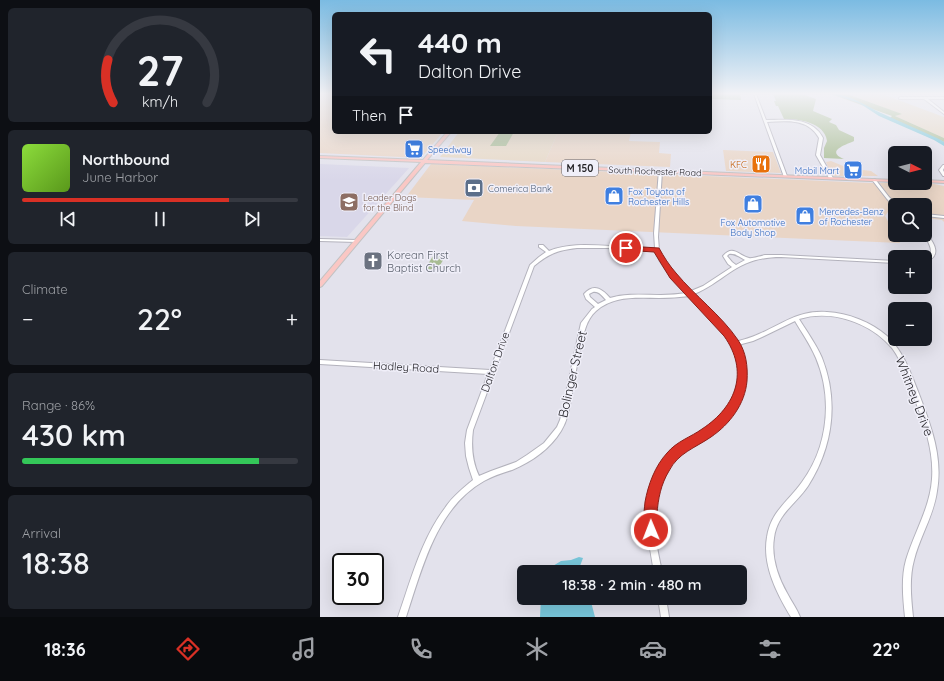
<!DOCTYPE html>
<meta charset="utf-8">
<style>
:root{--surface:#171b24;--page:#20242c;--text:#f1f3f6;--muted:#9ea1a6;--line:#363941;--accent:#d93025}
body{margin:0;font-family:Quicksand,sans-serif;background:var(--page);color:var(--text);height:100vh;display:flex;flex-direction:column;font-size:15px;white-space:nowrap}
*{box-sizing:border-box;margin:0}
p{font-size:13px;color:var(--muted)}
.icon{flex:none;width:22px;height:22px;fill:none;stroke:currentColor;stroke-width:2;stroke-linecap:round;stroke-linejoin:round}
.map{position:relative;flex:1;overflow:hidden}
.sheet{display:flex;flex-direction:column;gap:8px;padding:8px;background:#0d0f14;width:320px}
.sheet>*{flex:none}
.top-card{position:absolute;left:12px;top:12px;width:380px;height:122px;border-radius:6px;box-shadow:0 4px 16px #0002;background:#171b24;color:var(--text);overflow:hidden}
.needle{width:26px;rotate:96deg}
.tools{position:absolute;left:568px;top:146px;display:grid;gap:8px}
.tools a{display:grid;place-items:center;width:44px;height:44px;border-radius:6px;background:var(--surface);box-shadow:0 4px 16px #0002;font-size:20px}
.speed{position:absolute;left:12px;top:553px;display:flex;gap:8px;font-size:20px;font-weight:700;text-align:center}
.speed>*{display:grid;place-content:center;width:52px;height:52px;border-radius:50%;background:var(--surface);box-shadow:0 4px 16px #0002;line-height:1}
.speed .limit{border:2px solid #111;border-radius:6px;background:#fff;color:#111}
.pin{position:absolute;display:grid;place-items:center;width:34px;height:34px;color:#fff;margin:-17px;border:2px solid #fff;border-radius:50%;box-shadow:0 1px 4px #0007}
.me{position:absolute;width:44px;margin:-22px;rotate:359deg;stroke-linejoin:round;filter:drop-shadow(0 0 3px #0008)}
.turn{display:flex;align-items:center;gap:14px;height:84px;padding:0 20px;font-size:18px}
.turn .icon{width:52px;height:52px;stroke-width:2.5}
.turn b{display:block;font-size:28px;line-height:34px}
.then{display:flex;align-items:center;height:38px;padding:0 20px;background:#0003;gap:8px;font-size:15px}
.big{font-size:30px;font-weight:600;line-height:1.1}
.sheet .card{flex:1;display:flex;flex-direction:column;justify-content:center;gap:6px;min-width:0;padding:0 14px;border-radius:6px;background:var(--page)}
.sheet .dial{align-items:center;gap:0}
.dial svg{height:104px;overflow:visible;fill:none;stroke:var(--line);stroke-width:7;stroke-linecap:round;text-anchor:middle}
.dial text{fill:var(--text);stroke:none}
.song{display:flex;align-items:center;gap:12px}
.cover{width:48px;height:48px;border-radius:6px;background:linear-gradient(135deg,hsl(90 70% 55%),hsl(90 70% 35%))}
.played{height:4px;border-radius:2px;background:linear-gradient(90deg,var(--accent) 75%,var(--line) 75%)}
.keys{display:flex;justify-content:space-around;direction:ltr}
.heat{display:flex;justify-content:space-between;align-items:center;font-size:22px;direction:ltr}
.charge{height:6px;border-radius:3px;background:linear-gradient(90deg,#34c759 86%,var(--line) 0)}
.trip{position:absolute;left:197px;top:565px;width:230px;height:40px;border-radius:6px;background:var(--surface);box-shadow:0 4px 16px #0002;font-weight:600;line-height:40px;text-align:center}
.dock{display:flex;height:64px;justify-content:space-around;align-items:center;background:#090b0e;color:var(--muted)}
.dock .icon{width:28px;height:28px}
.dock .current{color:var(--accent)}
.dock b{font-size:18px;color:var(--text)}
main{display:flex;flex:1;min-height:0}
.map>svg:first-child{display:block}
.commercial{fill:#e9d5c6}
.industrial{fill:#e6d7c4}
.built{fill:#d9d7e9}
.green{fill:#a8bc93}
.water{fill:#78c6da}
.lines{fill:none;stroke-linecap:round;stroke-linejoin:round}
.minor-casing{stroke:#b3b2bc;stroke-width:2}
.major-casing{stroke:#c2c2c3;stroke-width:2}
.minor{fill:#fff;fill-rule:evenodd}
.major{fill:#fac7c4;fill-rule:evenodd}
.route{fill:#d93025;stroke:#8d1f18}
.labels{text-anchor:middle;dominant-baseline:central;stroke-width:3;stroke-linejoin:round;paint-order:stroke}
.far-shop-label{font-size:9px;fill:#366cbe;stroke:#f0eff9;text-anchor:start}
.far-food-label{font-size:9px;fill:#c56008;stroke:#f0eff9;text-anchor:end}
.far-street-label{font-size:9px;fill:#252428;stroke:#f0eff9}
.far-service-label{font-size:9px;fill:#4e5e75;stroke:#f0eff9;text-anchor:start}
.far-education-label{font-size:9px;fill:#785e54;stroke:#f0eff9;text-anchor:start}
.shield{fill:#f0eff9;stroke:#626167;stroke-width:1}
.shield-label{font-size:10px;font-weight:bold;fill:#252428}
.worship-label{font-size:11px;fill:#5b616d;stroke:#f0eff9;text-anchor:start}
.street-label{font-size:11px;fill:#252428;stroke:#f0eff9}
.near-street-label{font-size:13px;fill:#252428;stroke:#f0eff9}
</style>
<main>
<section class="sheet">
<div class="card dial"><svg viewBox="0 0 100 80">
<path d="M14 69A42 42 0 1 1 86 69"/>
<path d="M14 69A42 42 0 0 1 10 36" stroke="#d93025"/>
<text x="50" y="56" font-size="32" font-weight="700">27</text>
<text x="50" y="72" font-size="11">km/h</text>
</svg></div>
<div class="card">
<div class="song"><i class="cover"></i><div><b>Northbound</b><p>June Harbor</p></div></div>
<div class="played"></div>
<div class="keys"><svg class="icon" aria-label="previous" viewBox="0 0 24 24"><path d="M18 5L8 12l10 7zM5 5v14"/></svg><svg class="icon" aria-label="pause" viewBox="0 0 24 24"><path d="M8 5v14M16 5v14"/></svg><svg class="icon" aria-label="next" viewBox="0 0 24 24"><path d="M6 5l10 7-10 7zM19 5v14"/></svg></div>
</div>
<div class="card"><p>Climate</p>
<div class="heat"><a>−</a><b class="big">22°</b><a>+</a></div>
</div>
<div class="card"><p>Range · 86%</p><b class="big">430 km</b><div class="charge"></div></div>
<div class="card"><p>Arrival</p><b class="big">18:38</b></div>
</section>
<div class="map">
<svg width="624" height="617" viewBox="0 0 624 617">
<rect width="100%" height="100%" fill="#e3e2ec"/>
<!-- commercial -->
<path class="commercial" d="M0,94H14V132H123L101,158L0,153Z
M238,132H311L309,141L340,142L339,153L351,154L350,167L225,162Z
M403,150L453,152L461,173L406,171Z
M511,161L528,168L551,171L558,176H512L506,162Z
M111,164L551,183H609L624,186V222L622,220L605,218V205H575V213L568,212L565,216L580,243L196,226L142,221L154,200L86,197Z"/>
<!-- industrial -->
<path class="industrial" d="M527,94H562L624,117V138L575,116L581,114Z
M139,132H238L225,162L120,157Z"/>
<!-- built -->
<path class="built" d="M0,164L89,168L27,237L0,236Z"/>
<!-- green -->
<path class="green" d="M391,94H420L421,100L392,99Z
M453,94H482L496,99L493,111L512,119L509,122L516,125L519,130L534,137V141C528,144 504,151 524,159L504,158V148L507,141C504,122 479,119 464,119L458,106H456L454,101H456Z
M511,94H527L582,114L575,116L624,138V142L570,118L572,116Z
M180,132H194L186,146H170Z
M113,256L125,257L117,270L105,269Z"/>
<!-- water -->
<path class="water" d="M512,94C530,94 546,106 561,113C580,122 600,130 619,139L624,142V146L614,140L559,116L539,103Z
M259,557L263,558L260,566L262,572H223L241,561L251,560Z
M221,598H270L275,617H220Z"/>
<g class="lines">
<defs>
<path id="minor" d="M434,94H436L446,120C462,120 485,117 497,130C500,132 501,135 503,138L500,155L513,178L512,179L509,178L496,155L499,138C488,118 466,121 447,122L467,176L464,177Z
M580,97H624V99H608L624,112V114L604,99H579V98Z
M623,165H624V168L623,170L624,172V176H623L619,170Z
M339,170L342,171L338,237L339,250L343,259L347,266L371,291L383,286L412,267L408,264L403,256C413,244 419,256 429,258C432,259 441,256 445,255C450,255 456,255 461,255L575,261V263L461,257C440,257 425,262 409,273C397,281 387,289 374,294C389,309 405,323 416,342C424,339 431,338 439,334C463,324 478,310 507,312C528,313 551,322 567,336C584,352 591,374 599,394C611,426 623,457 617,491C614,515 600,536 594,560C589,578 591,598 593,617H585C583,598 581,578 586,560C594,533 610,508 612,479C614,452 605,426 595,400C589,383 583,363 572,348C550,322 511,309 479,319C487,332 496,344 502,358C519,401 513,447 488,486C476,504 457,514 454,538C451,557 458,577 467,593C471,601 477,609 480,617H471C457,594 442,565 447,537C451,511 468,502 482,482C508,447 513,398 496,358C490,344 482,333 475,321L442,337L433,341L418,345C434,375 422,409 397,429C388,437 378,440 368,446C356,454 347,466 341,479C327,508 336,542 342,572H334C328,537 320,501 339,468C345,458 354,448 364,442C373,436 382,433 391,427C421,404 428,371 408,338C398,322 383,309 370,296C359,297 350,298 339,298C318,298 294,295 276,311C266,320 264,333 261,346C258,360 255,374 253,388C250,403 249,418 241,431C230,449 211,462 192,470C182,473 173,476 164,481C116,508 102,569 86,617H78C91,580 101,540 125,508C132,497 143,488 153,480L149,468L146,456L145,443L147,430L168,374L0,364V360L170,370L210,265L219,257L226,252L219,247V245H223L229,251C249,243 270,245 291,246C305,247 320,248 335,248L334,233ZM257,248H287L335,251C341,268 355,280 367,293C358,294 350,295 341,295C324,295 307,293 290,298C282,289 274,283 264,294L266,299L275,307L272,309L261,323L247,388L243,409L240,420L237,427L224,443L207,455L196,462L171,471L159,476C152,461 151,446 153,430L214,266C228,254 238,250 257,248ZM409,254C415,253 420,257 425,260L416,265L412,262L407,256ZM273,292C279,291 282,296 286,300L278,304L270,297L269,294Z
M553,179H555L569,197L577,205H575V206H574L567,199L553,181Z
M605,214L624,216V218L605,216Z
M605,233H606C615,244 622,256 605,262V259C616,253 609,243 604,235H605Z
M0,239L37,240L39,241L37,242L0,241Z
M338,598H346L349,617H341Z"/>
<path id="major" d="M127,132H131L107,160L575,180V182L105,163L2,286L0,287V281L101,162L0,158V156L103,160Z
M605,180L624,181V183L605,182Z"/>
</defs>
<!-- minor casing -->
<use href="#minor" class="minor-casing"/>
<!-- major casing -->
<use href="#major" class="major-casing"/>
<!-- minor -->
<use href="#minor" class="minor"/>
<!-- major -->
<use href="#major" class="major"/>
</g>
<!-- sky -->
<linearGradient id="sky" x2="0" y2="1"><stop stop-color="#7bbbe2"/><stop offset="0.52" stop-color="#f2f2f6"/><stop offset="1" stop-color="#f2f2f6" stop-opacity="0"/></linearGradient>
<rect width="624" height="180" fill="url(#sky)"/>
<!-- route -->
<path class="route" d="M306,246L339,248C344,257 349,265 356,273C375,296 401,315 418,340C426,352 428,366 427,381C425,404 410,424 391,437C375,448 358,453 349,471C341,484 338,499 337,514C336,522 339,528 336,535L331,537L326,535C322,525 324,513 325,502C328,485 335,466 347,453C357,441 371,437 382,429C417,406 429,371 404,336L350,278L334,252L303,250L302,248Z"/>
<!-- icons -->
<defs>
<symbol id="supermarket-square" viewBox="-11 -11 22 22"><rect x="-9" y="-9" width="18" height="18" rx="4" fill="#3f7fe0" stroke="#f0eff9"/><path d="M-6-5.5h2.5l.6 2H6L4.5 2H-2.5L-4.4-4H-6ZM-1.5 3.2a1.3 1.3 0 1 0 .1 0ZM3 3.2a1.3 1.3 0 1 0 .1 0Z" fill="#fff"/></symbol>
<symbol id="restaurant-square" viewBox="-11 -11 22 22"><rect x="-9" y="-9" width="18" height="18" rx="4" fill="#e8710a" stroke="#f0eff9"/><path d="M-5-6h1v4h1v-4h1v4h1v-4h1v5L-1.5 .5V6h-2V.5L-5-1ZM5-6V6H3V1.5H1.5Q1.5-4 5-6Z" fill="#fff"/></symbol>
<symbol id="bank-square" viewBox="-11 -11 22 22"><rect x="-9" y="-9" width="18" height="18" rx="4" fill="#5c6f8a" stroke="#f0eff9"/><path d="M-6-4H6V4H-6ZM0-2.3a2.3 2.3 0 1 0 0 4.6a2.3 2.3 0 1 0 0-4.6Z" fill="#fff"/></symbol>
<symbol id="shop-square" viewBox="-11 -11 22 22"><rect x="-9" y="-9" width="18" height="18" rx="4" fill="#3f7fe0" stroke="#f0eff9"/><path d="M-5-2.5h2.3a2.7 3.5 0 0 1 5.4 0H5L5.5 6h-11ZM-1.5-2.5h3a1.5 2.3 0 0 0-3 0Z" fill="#fff"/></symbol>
<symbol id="school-square" viewBox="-11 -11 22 22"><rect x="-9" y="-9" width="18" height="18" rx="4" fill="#8d6e63" stroke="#f0eff9"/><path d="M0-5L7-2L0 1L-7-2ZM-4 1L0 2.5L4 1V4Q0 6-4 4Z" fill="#fff"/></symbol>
<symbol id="church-square" viewBox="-11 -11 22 22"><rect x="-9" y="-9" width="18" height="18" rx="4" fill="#6b7280" stroke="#f0eff9"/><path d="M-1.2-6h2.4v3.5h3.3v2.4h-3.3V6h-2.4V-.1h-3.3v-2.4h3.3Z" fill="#fff"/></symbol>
</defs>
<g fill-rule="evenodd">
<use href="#supermarket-square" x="83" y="138" width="22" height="22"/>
<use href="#restaurant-square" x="430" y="153" width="22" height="22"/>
<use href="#supermarket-square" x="522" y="159" width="22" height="22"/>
<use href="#bank-square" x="143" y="177" width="22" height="22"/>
<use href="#shop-square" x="283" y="185" width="22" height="22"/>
<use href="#school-square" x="18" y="191" width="22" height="22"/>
<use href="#shop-square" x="422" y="193" width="22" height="22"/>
<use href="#shop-square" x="474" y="205" width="22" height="22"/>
<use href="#church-square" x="42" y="250" width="22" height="22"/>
</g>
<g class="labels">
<!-- far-shop labels -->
<g class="far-shop-label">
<text x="108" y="149">Speedway</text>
<text x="519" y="170" text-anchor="end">Mobil Mart</text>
<text x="308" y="191">Fox Toyota of<tspan x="308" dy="10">Rochester Hills</tspan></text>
<text x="499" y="211">Mercedes-Benz<tspan x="499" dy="10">of Rochester</tspan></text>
<text x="433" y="222" text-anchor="middle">Fox Automotive<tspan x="433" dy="10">Body Shop</tspan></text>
</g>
<!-- far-food labels -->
<g class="far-food-label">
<text x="427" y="164">KFC</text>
</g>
<!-- far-street labels -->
<g class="far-street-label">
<text transform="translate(335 171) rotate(2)">South Rochester Road</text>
</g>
<!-- far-service labels -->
<g class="far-service-label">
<text x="168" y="188">Comerica Bank</text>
</g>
<!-- far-education labels -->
<g class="far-education-label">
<text x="43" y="197">Leader Dogs<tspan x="43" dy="10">for the Blind</tspan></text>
</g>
<!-- shield labels -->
<rect class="shield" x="242" y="160" width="36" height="16" rx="3"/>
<g class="shield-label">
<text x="260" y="168">M 150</text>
</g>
<!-- worship labels -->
<g class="worship-label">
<text x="67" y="255">Korean First<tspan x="67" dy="13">Baptist Church</tspan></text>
</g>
<!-- street labels -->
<g class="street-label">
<text transform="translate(175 362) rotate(-70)">Dalton Drive</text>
<text transform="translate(86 367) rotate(3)">Hadley Road</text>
</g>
<!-- near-street labels -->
<g class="near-street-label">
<text transform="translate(252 374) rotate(-77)">Bolinger Street</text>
<text transform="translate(595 396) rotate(69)">Whitney Drive</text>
</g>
</g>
</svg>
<div class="tools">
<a><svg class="needle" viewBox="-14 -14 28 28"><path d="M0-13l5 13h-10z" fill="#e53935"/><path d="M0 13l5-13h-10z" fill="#9ea1a6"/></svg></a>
<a><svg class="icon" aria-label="search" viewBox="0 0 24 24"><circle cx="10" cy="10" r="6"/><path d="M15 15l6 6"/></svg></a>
<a>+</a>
<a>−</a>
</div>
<div class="speed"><div class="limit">30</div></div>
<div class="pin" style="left:306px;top:248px;background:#d93025"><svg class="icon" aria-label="arrive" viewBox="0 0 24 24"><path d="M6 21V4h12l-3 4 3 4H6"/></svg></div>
<svg class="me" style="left:331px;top:530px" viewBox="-20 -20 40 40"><circle r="17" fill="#d93025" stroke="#fff" stroke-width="3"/><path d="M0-11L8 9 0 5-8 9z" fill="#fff"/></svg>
<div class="trip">18:38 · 2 min · 480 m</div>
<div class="top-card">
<div class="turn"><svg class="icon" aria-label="left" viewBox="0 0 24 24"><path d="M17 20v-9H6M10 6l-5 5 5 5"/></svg><div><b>440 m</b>Dalton Drive</div></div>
<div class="then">Then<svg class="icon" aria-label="arrive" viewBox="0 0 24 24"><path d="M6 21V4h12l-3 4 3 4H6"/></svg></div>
</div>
</div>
</main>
<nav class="dock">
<b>18:36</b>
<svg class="icon current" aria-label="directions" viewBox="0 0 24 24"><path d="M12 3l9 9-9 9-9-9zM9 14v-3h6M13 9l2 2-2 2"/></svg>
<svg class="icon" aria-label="music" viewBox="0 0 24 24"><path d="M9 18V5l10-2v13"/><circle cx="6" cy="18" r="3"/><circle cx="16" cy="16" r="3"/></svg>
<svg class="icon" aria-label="phone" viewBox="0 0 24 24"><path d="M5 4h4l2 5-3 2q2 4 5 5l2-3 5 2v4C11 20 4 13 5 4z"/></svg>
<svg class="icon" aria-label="climate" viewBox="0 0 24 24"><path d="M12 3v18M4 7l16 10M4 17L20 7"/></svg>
<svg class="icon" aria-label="car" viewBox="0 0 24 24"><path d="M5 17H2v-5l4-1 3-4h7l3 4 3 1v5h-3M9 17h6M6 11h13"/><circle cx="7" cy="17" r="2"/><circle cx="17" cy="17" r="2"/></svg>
<svg class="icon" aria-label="filters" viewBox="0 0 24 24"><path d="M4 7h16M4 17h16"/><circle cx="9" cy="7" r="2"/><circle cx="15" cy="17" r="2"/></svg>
<b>22°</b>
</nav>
